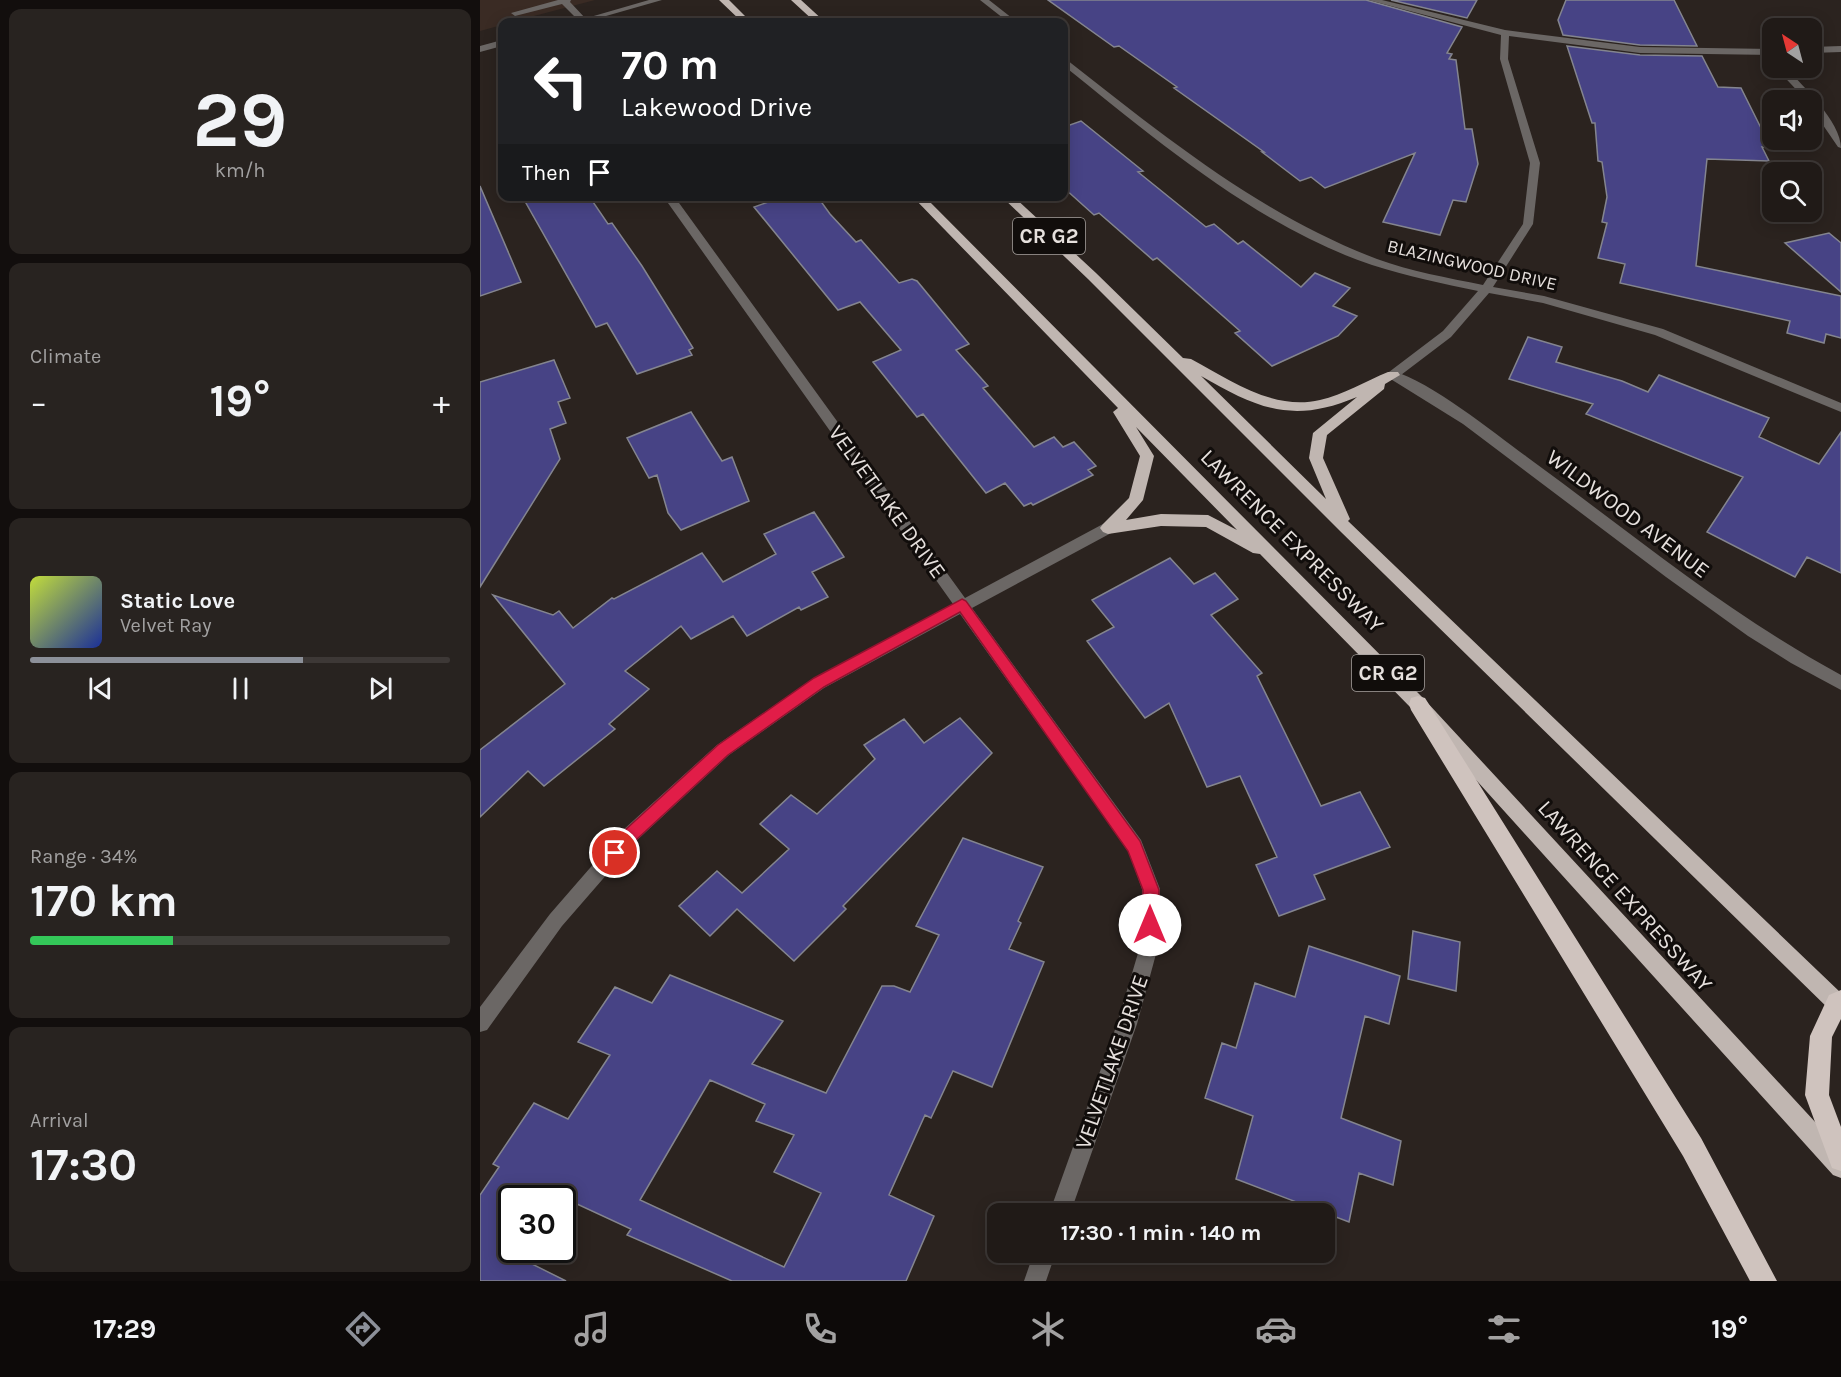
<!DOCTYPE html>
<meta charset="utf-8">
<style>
:root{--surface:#201a17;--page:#282320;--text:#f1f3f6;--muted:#a2a1a1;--line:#3d3836;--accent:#8c9099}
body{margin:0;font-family:Karla,sans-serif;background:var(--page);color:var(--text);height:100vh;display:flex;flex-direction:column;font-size:22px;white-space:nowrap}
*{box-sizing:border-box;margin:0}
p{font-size:20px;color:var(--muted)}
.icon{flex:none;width:33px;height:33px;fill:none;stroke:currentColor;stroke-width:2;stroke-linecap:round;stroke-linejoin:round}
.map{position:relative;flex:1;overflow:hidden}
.sheet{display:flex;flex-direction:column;gap:9px;padding:9px;background:#120e0d;width:480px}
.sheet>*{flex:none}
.banner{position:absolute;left:18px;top:18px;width:570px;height:183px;border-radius:12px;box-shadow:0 3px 15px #0003,0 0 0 2px var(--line);background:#202124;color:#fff;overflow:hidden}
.needle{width:39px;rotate:324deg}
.fabs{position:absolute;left:1282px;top:18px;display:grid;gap:12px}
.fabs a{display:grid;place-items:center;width:60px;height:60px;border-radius:12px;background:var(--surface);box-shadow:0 3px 15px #0003,0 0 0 2px var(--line);font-size:30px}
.speed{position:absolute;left:18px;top:1185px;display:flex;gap:12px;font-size:30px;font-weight:700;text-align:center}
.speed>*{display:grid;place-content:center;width:78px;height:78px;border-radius:50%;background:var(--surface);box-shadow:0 3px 15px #0003,0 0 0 2px var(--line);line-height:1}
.speed .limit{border:3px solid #111;border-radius:9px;background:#fff;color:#111}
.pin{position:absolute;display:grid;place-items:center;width:51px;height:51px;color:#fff;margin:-26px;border:3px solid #fff;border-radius:50%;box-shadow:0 2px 6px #0007}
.me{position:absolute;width:66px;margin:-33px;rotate:0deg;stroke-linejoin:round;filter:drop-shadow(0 0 4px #0008)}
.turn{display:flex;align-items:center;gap:21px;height:126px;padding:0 24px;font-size:27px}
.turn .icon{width:78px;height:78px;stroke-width:2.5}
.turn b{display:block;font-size:42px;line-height:51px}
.then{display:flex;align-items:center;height:57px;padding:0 24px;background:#0003;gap:12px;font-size:22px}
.big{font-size:45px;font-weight:700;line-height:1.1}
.sheet .widget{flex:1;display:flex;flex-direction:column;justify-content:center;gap:9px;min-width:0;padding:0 21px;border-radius:12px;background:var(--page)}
.sheet .dial{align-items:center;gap:0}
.dial b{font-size:78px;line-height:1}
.song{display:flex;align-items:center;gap:18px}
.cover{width:72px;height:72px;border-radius:9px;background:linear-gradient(135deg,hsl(70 70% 55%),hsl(230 70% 35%))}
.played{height:6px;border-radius:3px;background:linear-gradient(90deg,var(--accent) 65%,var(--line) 65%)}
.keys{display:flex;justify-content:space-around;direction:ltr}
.heat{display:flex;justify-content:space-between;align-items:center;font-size:33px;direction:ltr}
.charge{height:9px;border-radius:4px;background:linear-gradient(90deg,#34c759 34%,var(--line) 0)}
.trip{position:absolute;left:507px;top:1203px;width:348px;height:60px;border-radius:12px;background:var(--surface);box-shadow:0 3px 15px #0003,0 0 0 2px var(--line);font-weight:700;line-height:60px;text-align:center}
.dock{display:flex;height:96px;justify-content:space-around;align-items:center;background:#0d0a09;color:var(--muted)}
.dock .icon{width:42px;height:42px}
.dock .active{color:var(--accent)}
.dock b{font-size:27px;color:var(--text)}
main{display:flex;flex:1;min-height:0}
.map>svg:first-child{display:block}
.built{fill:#3a2b24}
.building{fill:#474385;stroke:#84858f;stroke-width:1.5;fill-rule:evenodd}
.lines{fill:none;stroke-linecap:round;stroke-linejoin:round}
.service{fill:#6b6765;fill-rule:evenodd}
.minor{fill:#6b6765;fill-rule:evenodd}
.tertiary{fill:#6b6765;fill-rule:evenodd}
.trunk{fill:#c0b6b1;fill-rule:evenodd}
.motorway{fill:#cfc3be;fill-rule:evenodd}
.route{fill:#e11d48;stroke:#92132f;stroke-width:1.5}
.labels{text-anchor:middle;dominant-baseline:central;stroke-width:6;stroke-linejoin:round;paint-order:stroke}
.far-street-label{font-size:18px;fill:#e6e0dd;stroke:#110d0b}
.shield{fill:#110d0b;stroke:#a6a19e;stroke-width:1.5}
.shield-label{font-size:21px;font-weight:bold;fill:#e6e0dd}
.street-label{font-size:22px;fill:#e6e0dd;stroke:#110d0b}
</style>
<main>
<section class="sheet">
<div class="widget dial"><b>29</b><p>km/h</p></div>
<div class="widget"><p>Climate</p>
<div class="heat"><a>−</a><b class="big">19°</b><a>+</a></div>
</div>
<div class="widget">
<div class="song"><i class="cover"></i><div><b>Static Love</b><p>Velvet Ray</p></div></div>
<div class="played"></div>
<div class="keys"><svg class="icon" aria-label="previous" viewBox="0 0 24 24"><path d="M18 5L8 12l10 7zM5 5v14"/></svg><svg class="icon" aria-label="pause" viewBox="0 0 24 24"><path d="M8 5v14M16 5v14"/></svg><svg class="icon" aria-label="next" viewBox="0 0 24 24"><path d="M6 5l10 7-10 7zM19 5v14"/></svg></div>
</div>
<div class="widget"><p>Range · 34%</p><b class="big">170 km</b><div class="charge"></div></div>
<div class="widget"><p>Arrival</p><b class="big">17:30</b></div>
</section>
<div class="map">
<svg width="1361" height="1281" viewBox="0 0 1361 1281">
<rect width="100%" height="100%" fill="#2b231f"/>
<!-- built -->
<path class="built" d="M0,0H115L31,22H22V25L0,31Z"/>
<!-- building -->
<path class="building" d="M568,0H886L982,27L967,53L972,54L969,59L976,60L985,129H992L998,164L986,202L973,200L960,235L903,222L935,153L845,188L831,177L820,181L782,152H784L694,88L697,87L639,46L634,47Z
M911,0H997L987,18Z
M1086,0H1194L1217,46L1160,45L1083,35L1078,20Z
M1087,46L1160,55L1222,56L1238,87L1261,88L1291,148L1282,147L1289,161L1227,159L1216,266L1361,296V338L1346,334L1344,343L1307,333L1310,321L1140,283L1145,264L1118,258L1127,223L1122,222L1127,197L1122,162L1118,161L1115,123H1112Z
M601,121L663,171L658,172L726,227L734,224L758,244L763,241L821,287L835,273L870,288L853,306L877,316L858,336L792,366L755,333L760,331L677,258L673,260L619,213L614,215L584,188V127Z
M0,186L41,282L0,296Z
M42,196H109L128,224L132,223L162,266L213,348L209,350L212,355L157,374L127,323L116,327Z
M305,196H337L350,214L376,242L381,240L419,283L432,279L437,281L489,344L476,350L508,386L503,388L554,447L574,437L583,447L594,442L616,466L608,470L613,475L553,505L551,503L544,506L525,483L506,493L443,414L437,417L393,362L421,350L380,302L358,310L274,207Z
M1349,233L1361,243V292L1305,243Z
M1048,337L1082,347L1076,362L1142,381L1168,392L1179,375L1289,418L1279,437L1339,464L1361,432V573L1327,557L1315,577L1227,532L1263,477L1106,414L1113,404L1029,379Z
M74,360L90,398L78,402L86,423L70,429L80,459L0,587V382Z
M211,412L242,461L252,457L269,501L201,530L188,513L177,475L169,478L147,438Z
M334,512L364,557L332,572L348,597L321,610L319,607L267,636L253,616L211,639L201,626L145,671L169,689L129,724L135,729L64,786L48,771L0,817V750L85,684L13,595L73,615L79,611L93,628L132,598L134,599L222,553L243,582L296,554L284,534Z
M690,558L714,584L735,573L758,599L731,615L782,673L777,676L841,806L880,792L910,847L834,875L845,899L799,916L776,865L797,857L760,776L727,787L689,703L665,718L607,641L634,627L612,600Z
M480,718L512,753L363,906L366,909L314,961L257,909L230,936L199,906L237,871L262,893L309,849L280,824L311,795L337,814L395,759L384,745L424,719L444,743Z
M483,838L563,867L538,921L541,923L529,949L564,962L512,1087L473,1071L451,1118L445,1115L409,1195L454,1216L426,1281H252L147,1235L151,1229L69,1191L64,1198H32V1250L30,1253L86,1281H0V1195L19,1167L13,1164L54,1103L88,1119L130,1055L98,1042L135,987L172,1003L190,975L303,1021L272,1064L346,1093L402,986H414L430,992L459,935L436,926ZM230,1080L285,1104L276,1121L314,1135L294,1172L341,1193L304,1267L160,1200Z
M933,931L980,942L976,991L928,979Z
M829,946L920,976L909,1024L885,1016L861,1118L921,1141L913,1185L879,1173L869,1222L756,1179L773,1116L725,1098L742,1043L756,1048L775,983L815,997Z"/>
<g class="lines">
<!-- service -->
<path class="service" d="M78,0H91L90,2L106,19V22H100L82,4L35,16L31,13Z"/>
<!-- minor -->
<path class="minor" d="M169,0H182L105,22H93Z
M500,0H509L537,22H528Z
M888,0H902L1025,30L1160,47L1293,49V55L1160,53L1029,36L1028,59L1060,163L1053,224L1013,287L1064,296L1183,329L1361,403V412L1175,335L1063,303L1009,293L971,337L917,378H909V372L963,331L998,291C963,284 927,276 892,265C780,228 675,139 584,66V59L587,60C684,136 781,215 897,259C930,271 968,278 1003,285L1043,224L1050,163L1020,59L1021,35Z
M22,40V46L0,52V46Z
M1361,46V52L1332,53V47Z
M1296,68H1306C1323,86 1361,122 1361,148L1358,147L1332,109V100H1326Z
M183,196H194L485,598L623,524L628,523L635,528L633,532L492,608L661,840L680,889L679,943L657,1024L590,1214H569L637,1024L661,943L662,889L648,850L480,614L344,688L249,755L155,842L82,926L7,1030L0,1032V1007L70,914L143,830L237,745L334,678L473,604Z
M554,1252H576L566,1281H544Z"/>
<!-- tertiary -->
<path class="tertiary" d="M913,371C951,382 1013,432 1047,457C1150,532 1248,614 1361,675V690L1311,663L1268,636L1186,577L983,424L909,378V372Z"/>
<!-- trunk -->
<path class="trunk" d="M239,0H249L271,22H262Z
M311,0H321L345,22H335Z
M432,196H444L944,699L1361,1150V1178L1353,1175L932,709L780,554L773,553L726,527L681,526L628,534L623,532L620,528L623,524L649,498L660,456L633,412L638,408ZM656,427L757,530L728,515L681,514L646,520L663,500L674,456Z
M521,196H533L616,273L703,358L711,359C750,380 793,411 840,400C863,395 886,381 908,372H918L920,375L905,384L904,389L847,435L843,458L870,519L868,521L1361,993V1017L1354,1014L861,532L608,279ZM721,376C778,409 813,424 877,397L833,433L829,458L846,499Z"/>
<!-- motorway -->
<path class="motorway" d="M938,696L945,698L1221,1138L1297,1281H1270L1203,1156L931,710L929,704L931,698Z
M1361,990V1019L1352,1037L1349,1095L1361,1127V1171L1352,1168L1325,1095L1330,1036L1349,995Z"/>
</g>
<!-- route -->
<path class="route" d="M482,599L486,601L660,841L679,890V925L676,931L670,933L665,931L662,925L663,890L648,851L480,612L344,687L248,755L155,841L140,858L135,860L129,858L127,853L144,831L238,745L334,678Z"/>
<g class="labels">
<!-- far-street labels -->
<g class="far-street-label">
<text transform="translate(992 265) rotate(13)">BLAZINGWOOD DRIVE</text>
</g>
<!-- shield labels -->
<g class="shield">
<rect x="533" y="218" width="72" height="36" rx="4.5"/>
<rect x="872" y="655" width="72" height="36" rx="4.5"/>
</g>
<g class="shield-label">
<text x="569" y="236">CR G2</text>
<text x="908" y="673">CR G2</text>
</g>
<!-- street labels -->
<g class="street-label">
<text transform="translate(407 502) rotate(54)">VELVETLAKE DRIVE</text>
<text transform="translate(1148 514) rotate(37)">WILDWOOD AVENUE</text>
<text transform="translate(812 541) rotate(45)">LAWRENCE EXPRESSWAY</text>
<text transform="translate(1145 896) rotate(48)">LAWRENCE EXPRESSWAY</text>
<text transform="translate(632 1062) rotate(-71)">VELVETLAKE DRIVE</text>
</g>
</g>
</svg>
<div class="fabs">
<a><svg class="needle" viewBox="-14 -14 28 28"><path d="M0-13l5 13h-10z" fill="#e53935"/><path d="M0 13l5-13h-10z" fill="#a2a1a1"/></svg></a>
<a><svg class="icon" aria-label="sound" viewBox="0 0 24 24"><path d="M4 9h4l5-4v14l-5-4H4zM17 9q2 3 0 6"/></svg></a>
<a><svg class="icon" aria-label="search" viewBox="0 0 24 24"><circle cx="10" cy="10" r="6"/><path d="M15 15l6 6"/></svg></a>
</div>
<div class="speed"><div class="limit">30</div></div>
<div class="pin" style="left:135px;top:853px;background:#d93025"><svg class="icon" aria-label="arrive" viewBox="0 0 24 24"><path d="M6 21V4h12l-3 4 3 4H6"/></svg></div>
<svg class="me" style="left:670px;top:925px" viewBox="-20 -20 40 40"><circle r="19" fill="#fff"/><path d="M0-13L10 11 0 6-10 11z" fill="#e11d48"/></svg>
<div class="trip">17:30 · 1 min · 140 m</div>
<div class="banner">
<div class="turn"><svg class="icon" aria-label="left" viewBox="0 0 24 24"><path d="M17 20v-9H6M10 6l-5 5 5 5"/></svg><div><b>70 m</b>Lakewood Drive</div></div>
<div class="then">Then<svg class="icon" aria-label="arrive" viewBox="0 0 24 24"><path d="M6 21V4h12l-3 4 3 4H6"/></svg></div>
</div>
</div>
</main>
<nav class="dock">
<b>17:29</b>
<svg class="icon active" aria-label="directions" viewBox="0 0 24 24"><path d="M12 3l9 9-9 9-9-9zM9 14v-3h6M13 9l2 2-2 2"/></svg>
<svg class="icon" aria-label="music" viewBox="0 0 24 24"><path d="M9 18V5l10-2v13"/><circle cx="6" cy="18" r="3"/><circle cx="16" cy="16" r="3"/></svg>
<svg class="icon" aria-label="phone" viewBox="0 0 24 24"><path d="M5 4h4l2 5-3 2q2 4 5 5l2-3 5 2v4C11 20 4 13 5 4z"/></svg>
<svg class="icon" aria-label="climate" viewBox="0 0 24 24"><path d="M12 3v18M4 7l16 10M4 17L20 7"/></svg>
<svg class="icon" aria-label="car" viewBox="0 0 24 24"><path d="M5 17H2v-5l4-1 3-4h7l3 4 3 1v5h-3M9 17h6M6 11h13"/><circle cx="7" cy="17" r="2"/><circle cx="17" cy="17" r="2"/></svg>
<svg class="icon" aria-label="filters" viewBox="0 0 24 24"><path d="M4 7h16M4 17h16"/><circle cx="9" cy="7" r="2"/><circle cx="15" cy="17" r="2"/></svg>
<b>19°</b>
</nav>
